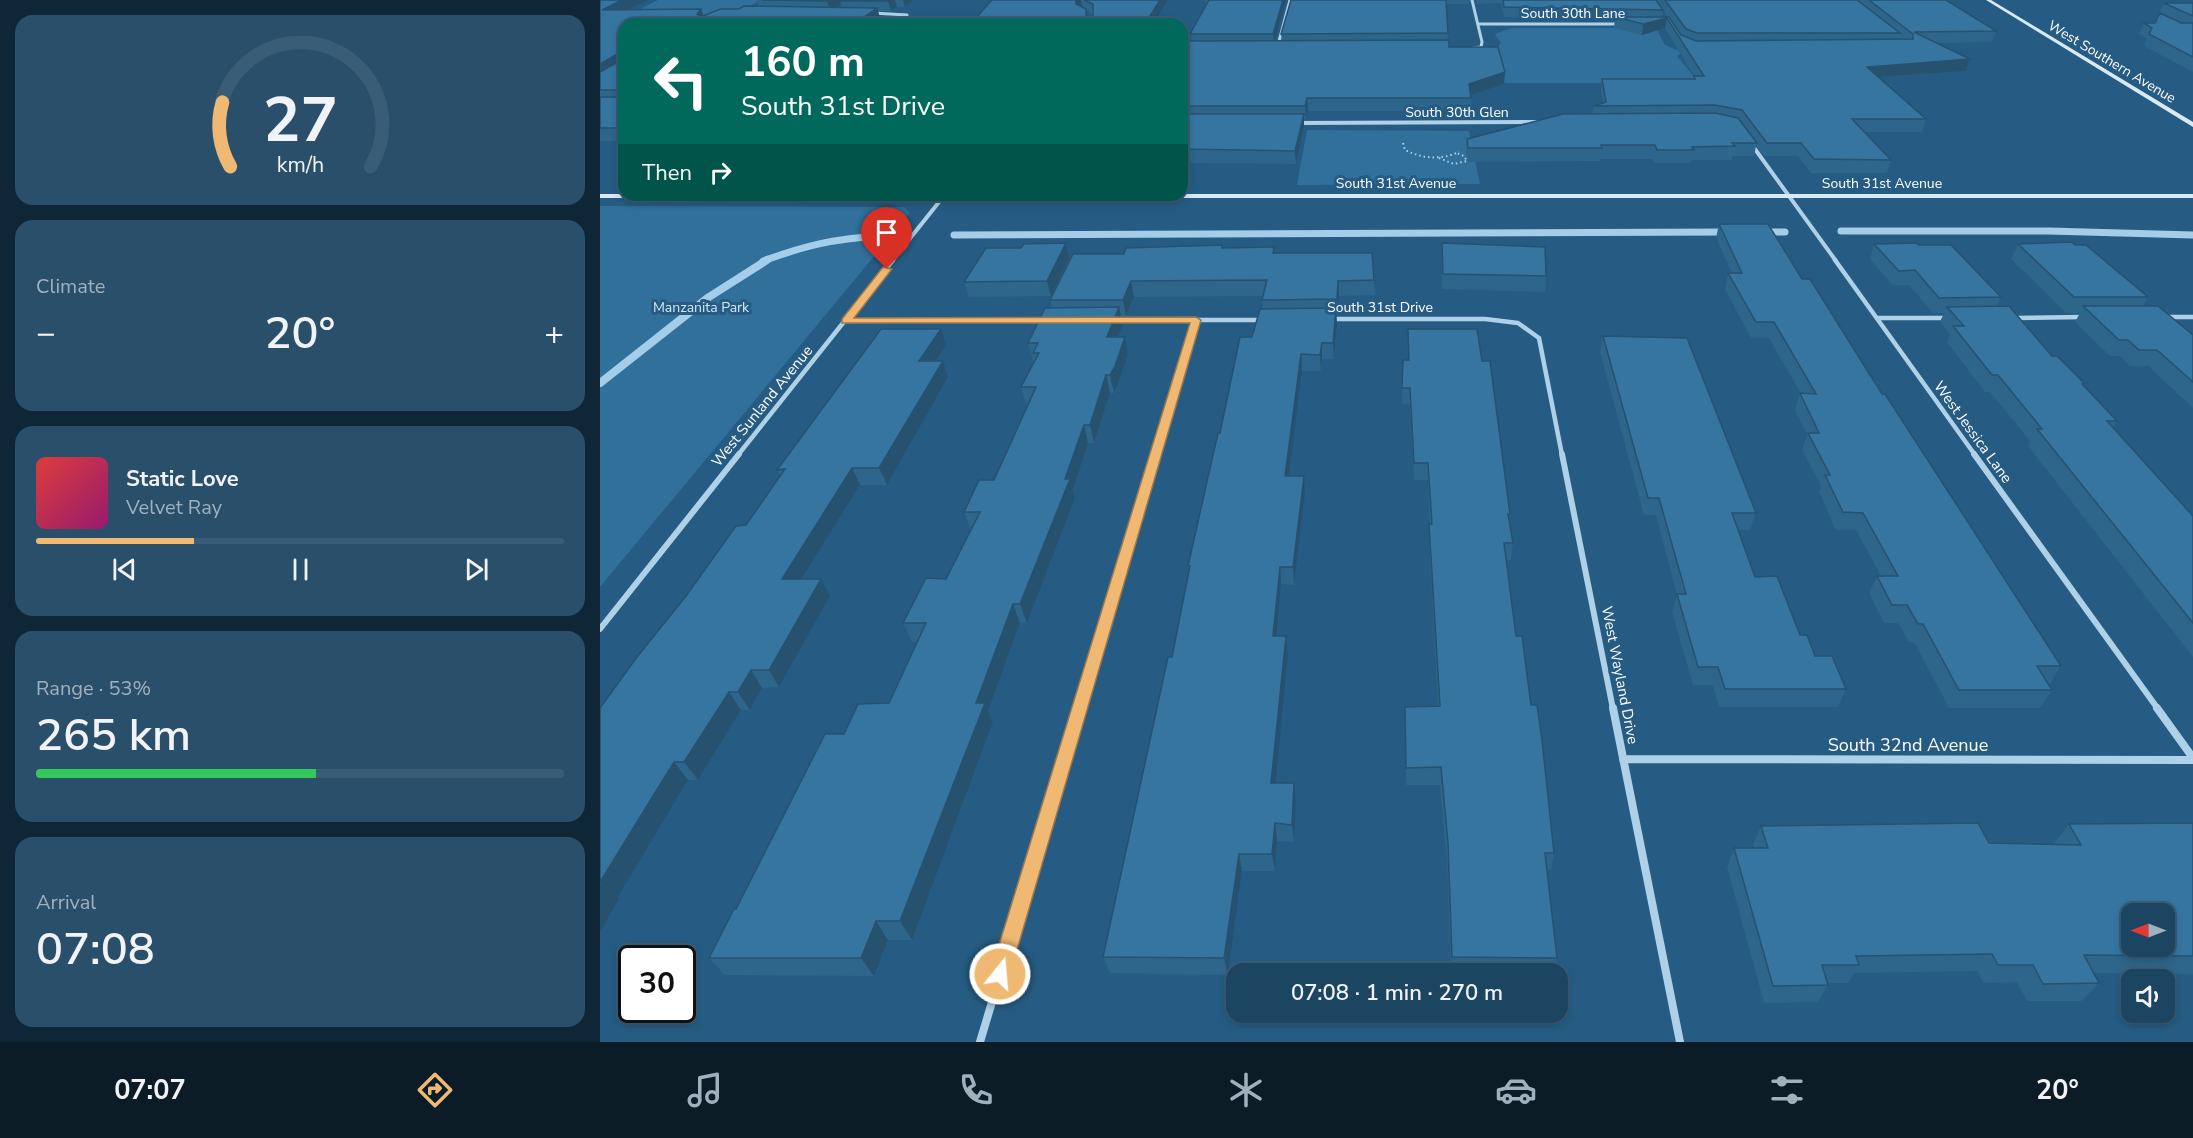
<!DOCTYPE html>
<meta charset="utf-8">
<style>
:root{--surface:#1c4562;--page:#294f6b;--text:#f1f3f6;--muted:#a0b1be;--line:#3a5d77;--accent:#f0b973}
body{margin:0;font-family:"Nunito Sans",sans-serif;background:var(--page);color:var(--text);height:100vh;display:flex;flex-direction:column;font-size:22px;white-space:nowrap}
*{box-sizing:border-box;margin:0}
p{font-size:20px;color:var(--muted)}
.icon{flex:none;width:33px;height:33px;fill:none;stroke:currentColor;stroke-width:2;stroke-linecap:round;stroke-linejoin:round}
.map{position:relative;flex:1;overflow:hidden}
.drawer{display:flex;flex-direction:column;gap:15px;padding:15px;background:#0f2636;width:600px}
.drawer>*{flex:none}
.hud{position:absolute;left:18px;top:18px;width:570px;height:183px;border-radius:18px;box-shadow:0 3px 9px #0003,0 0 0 2px var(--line);background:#00695c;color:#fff;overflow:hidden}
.needle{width:39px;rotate:270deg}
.buttons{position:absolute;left:1521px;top:903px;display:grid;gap:12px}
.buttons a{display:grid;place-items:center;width:54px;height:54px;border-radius:12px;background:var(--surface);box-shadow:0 3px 9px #0003,0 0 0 2px var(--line);font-size:30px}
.speed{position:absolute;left:18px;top:945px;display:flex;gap:12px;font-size:30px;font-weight:700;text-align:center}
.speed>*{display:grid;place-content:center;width:78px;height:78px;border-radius:50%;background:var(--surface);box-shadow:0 3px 9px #0003,0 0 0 2px var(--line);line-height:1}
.speed .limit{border:3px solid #111;border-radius:9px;background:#fff;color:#111}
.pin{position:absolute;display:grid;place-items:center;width:51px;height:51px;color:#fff;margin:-62px -26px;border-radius:50% 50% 50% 0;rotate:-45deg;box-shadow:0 0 6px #0007}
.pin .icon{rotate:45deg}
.me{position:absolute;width:66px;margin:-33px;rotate:17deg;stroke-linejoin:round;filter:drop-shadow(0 0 4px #0008)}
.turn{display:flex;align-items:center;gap:21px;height:126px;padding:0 24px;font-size:27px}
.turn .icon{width:78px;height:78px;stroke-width:2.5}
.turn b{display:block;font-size:42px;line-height:51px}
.then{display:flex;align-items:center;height:57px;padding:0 24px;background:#0003;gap:12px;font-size:22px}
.big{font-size:45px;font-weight:600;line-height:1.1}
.drawer .widget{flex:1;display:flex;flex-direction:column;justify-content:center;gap:9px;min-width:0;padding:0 21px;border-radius:18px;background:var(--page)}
.drawer .dial{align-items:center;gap:0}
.dial svg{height:156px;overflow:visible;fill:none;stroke:var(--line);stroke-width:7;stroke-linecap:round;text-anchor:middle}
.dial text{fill:var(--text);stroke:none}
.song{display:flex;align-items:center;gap:18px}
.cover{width:72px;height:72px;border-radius:9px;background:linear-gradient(135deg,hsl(0 70% 55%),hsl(320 70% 35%))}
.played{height:6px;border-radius:3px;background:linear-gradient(90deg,var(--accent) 30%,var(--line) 30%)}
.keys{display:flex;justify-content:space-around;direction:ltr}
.heat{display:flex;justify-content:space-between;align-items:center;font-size:33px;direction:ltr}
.charge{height:9px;border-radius:4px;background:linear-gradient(90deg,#34c759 53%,var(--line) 0)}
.trip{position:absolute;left:626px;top:963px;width:342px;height:60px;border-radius:18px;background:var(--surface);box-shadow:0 3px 9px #0003,0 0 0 2px var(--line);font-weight:600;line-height:60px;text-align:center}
.tab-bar{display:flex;height:96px;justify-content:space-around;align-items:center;background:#0b1c27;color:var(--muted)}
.tab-bar .icon{width:42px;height:42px}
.tab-bar .selected{color:var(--accent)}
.tab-bar b{font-size:27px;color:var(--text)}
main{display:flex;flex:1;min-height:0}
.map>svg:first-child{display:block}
.green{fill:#30709b}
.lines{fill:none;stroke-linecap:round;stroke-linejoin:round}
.stream-far1{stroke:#a3cde8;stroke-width:7}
.stream{stroke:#a3cde8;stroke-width:8}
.path{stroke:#aed1e7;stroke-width:2;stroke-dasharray:1.5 3;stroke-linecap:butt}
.street-far4{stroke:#aed1e7;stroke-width:3}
.street-far3{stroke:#aed1e7;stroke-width:4}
.street-far2{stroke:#aed1e7;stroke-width:4.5}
.street-far1{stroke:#aed1e7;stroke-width:6}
.street{stroke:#aed1e7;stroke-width:8}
.secondary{fill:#d8eaf6;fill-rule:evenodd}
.wall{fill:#2e658a;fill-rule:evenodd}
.shaded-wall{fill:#265270}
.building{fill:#3675a0;stroke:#265270;stroke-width:1.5;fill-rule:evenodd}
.route{fill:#f0b973;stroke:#9c784b;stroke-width:1.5}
.labels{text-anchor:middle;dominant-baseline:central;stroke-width:6;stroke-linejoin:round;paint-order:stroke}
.far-street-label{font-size:14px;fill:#fff;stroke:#265c83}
.far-park-label{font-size:14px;fill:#d2e8f6;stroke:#265c83}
.street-label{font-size:15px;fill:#fff;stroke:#265c83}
.near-street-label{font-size:18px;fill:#fff;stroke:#265c83}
</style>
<main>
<section class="drawer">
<div class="widget dial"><svg viewBox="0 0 100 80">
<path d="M14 69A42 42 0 1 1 86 69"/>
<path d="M14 69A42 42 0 0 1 10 36" stroke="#f0b973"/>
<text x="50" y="56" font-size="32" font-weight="700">27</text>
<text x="50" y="72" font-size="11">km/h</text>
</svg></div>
<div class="widget"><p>Climate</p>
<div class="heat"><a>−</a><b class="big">20°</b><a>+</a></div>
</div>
<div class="widget">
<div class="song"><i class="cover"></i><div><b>Static Love</b><p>Velvet Ray</p></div></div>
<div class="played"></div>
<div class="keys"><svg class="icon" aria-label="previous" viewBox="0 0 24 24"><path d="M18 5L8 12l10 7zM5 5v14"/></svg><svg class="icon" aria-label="pause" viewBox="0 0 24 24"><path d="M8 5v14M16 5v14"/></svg><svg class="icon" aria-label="next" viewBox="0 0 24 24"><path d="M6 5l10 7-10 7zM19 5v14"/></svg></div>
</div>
<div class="widget"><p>Range · 53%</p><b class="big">265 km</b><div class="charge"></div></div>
<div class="widget"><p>Arrival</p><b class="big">07:08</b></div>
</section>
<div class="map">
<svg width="1593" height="1042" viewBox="0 0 1593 1042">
<rect width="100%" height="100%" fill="#265c83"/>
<!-- green -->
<path class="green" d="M58,0H161L148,7L113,14L99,19L19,20Z
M911,28H1056L1065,45L1082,52L1077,56L1099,83H904L894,51L901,43L895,34Z
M707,130L869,131L880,184L697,185Z
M0,206L287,207H304L310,213L0,587Z"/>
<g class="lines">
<!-- stream-far1 -->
<path class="stream-far1" d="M1241,231H1449L1593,235
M1161,232H1185
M354,235L1130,232
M163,261C207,245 233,239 280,236"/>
<!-- stream -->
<path class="stream" d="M0,383L109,297L167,260"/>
<!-- path -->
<path class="path" d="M803,143L805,150C823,159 841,160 859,152
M839,158L854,164L867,161L864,156L856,153"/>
<!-- street-far4 -->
<path class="street-far4" d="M872,0L882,42L881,47L873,48
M272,13L307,15
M298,24L307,15
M878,24H1020
M677,49L690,0"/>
<!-- street-far3 -->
<path class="street-far3" d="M696,123L938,122
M1152,145L1236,261
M292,261L343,197"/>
<!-- street-far2 -->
<path class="street-far2" d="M1235,260L1375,455
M1564,317H1593
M1277,318H1349
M1414,318L1484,317
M729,319H885L918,323L939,338L962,455
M516,320H665
M246,321L446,320
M138,455L293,260
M556,455L596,320"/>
<!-- street-far1 -->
<path class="street-far1" d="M962,454L1013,709
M1374,454L1558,709
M0,629L139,454
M479,709L556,454"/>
<!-- street -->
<path class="street" d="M1013,708L1080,1042
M1557,708L1593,758
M1023,759L1593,760
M380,1042L480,708"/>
<!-- secondary -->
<path class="secondary" d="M1386,0H1391L1593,122V127Z
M0,194H1593V198H0Z"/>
</g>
<!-- wall -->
<path class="wall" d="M0,0L29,10L104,16L139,9L159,7L157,0H314L305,7H297L291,11H278L280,18L273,24H24V141H0ZM241,4L242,8L235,7Z
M392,0H568L553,24H376L375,19ZM486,10L493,14V15L490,17L487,16Z
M602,0H686L675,41H682L681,34L691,0H869V4H846L848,40L849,47L905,72L904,84L871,95V111H708L706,119H704V127L696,164L582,163V49L591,41L590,34L607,3Z
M876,0H1346L1396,31L1392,42L1336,43L1370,59L1366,71L1279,77L1326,119L1322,132H1264L1291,160L1287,173H1211L1198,156H1164L1156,146L1154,156H1132V160H1092L1091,163H1055L1052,159H1000V161L868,162L866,153L867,139L993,114L994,106L1003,103L1001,91L1002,79H1094V76L1065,28L1042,35L1014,28L1015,19L904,17L901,3L877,4ZM1063,10L1068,17H1062Z
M1564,3H1593V72L1544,46L1547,38L1539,34L1544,23H1555Z
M1119,224L1202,279L1282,394L1461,666L1450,684H1448L1452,690L1440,708H1349L1314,642H1309L1298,623H1284L1269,593L1277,576H1281L1256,530H1236L1219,492L1221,486L1202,450L1207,435L1195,410L1200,393L1201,394L1169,338H1151L1125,289L1128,273H1132L1116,238Z
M842,243L946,276L945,292L842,289Z
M1274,244L1319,245L1401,297L1397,307L1484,383L1483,385L1517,421L1513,428L1593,516V657L1428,446L1430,441L1390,392H1385L1347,342L1350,334L1340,322L1344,313H1333L1309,285L1293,286L1270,259Z
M1418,244L1548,297L1543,306L1593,335V408L1548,366H1530L1520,356H1510L1475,322L1480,313H1466L1411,259Z
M622,245V248L675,253L774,280L775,295L739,296L737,315H736L737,324L734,359H722L721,371H702L689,476L705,494L694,585L681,584L677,636H686L688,654L675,783H694L696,801L694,842L677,841L675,871H642L628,975L510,973L503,957L572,657L589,572L588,566L620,433L652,337L663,309L662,300L663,296L534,297L526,316H521L523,325L518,337H525L528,355L518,383L514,393H510L494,443H488L473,490L475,498L427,623H420L388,711L393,722L312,940H288L274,976L125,975L109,958L136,909L244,734L289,703L317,642H312L303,623L346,579L371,531L364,512L394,480L428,405H426L421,387L435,361H433L428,343L452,308L450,300L524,254Z
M421,248L469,258L451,296L369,297L364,282Z
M341,329L346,345L336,361H343L348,377L287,485H260L202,579L230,596L179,687L162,688L150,710H141L98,780H88L18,897L19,899L0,932L146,525L180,476L177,470Z
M808,329L882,361L910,514L909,522L913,543L911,560H906L916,636L931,705L954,853L951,870H947L957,958L954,974L851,973L847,860L840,785H806L805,707L838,706L829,541V524H830L828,480H814L810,404H802L803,360H808Z
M1003,336L1156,513L1150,530H1138L1155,577L1200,635L1215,656L1246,689L1238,707H1119L1113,685H1093L1072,612L1077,595L1056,515H1044L1000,352Z
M1593,823V974L1493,973L1499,983L1482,1001H1427L1417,982L1383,983L1378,971L1254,973L1248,983H1227L1228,985L1218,1002L1164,1003L1127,867L1134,848H1155L1153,844L1161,826L1389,843L1455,844L1454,843L1469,824Z"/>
<!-- shaded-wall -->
<path class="shaded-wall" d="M22,0H48L7,20L2,10Z
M228,0H247L240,1L241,4L230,10L227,1Z
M290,0H295L297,7L291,11L288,1Z
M303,0H314L305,7Z
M476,0H481L483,9L476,4Z
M560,0H568L553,24H545Z
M683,0H686L674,45L673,34Z
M277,8L280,18L273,24H254Z
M101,9L105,20L97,14Z
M1067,18L1065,28L1042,35L1043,24Z
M17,54L23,66L0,79V64Z
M1370,59L1366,71L1263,78L1267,67Z
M905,72L904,84L868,96L869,84Z
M707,98L708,111L706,119L705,106Z
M704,114V127L696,164L695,151Z
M466,243L469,258L451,296L447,281Z
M531,281L534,297L526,316L523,300Z
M738,281L739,296L737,315V299Z
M519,307L523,325L511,355L507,337Z
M736,308L737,324L734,359L733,343Z
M341,329L346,345L325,378L319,361Z
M525,337L528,355L518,383L514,393L510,375Z
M722,343V359L721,371L720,355Z
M701,354L702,371L687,494L685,476Z
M343,361L348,377L287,485L279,468Z
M506,375L510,393L494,443L490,425Z
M484,425L488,443L473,490L475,498L427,623L420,604Z
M252,468L260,485L191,596L182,579Z
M704,476L705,494L694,585L693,567Z
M680,567L681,584L675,654L673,636Z
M221,579L230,596L179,687L169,670Z
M413,604L420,623L388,711L393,722L312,940L300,921L376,703Z
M686,636L688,654L674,801L671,783Z
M151,670L162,688L150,710L138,692Z
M129,692L141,710L98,780L84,762Z
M74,762L88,780L18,897L19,899L0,932V882Z
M694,783L696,801L694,842L692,825Z
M675,823L677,841L675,871L672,854Z
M639,854L642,871L628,975L624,958Z
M276,921L288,940L274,976L261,958Z"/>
<!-- building -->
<path class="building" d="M0,0H22L2,10L101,9L97,14L101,17L120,9H139L144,6L277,8L254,24H24V128H0V97H18L22,94L19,90H0V72L20,61L22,56L17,54L0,64Z
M162,0H228L227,1Z
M241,0H290L288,1H240Z
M392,0H476V4L486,9V16L490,17L493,15V4L484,0H560L545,24H396L401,19H375Z
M609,0H683L673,34H590Z
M691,0H846L848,33L681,34Z
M903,0H1056L1063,10L904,7Z
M1065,0H1257L1300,33H1097L1086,29Z
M1269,0H1346L1396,31L1314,32L1370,59L1267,67L1326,119H1252L1291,160L1214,159L1201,143H1167L1142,110L1115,105L994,106L1006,102L1002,79H1095L1094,76H1104L1067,18L1043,24L1016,17H1069L1081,35L1096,41L1313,39V34Z
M1564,3H1593V16Z
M1560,13L1581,23H1593V57L1549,34L1552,28L1544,23H1555Z
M849,40V47H898L905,72L869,84L871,98H707L705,106H582V49L586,41Z
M1115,113L1138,118L1157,143H1132L1135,146L1092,147L1094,150H1057L1055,145H1001L1002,148H868L867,139L963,114Z
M582,114H704L695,151L582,149Z
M1119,224H1168L1202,279H1210L1282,394H1285L1461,666H1437L1452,690H1359L1323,624H1318L1307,605H1292L1277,576H1298L1263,513L1243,512L1225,475H1230L1208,433H1219L1200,393L1216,394L1174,322H1156L1128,273H1142Z
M1472,242L1475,245H1486L1548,297H1474L1418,244Z
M466,243L447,281L364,282L386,248H421L424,244Z
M842,243L945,247L946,276L843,274Z
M1316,243L1319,245H1351L1401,297L1339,298L1315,270L1299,271L1274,244Z
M622,245V248L674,247L673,253H772L774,280L738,281L737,299L662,300L667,280L531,281L523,300H450L473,254H524L526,248Z
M1409,306L1452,356H1457L1484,383L1482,384L1517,421H1507L1593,516V623L1437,429H1442L1398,375H1392L1353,326H1364L1347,307Z
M1483,306H1558L1593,335V382L1557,350H1539L1528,340H1519Z
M519,307L507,337H525L515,366L510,375H506L490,425H484L465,479H470L420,604H413L376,703H385L300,921H276L261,958H109L134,909H136L225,734H244L258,704L289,703L326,623H303L326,578L346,579L380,512H364L379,480H394L436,387H421L439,353H433L438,343H428L445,308Z
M736,308L733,343H722L720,355L701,354L685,476H704L693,567H680L673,636H686L671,783H694L692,825L675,823L672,854H639L624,958L503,957L568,657H572L590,566H588L618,433H620L640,337H652L660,309Z
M281,329H341L319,361H343L279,468H252L182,579H221L169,670H151L138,692H129L84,762H74L0,882H3L0,887V708L37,657L86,596L136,526L146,525L185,469L177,470Z
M808,329H877L882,361H890L910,514H908L913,543H904L916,636H922L931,705H937L942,740L954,853H945L957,958L852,957L848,843L841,767L806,768L805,707L840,706L829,524H832L828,463H814L810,388H802L803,360H809Z
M1003,336L1087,338L1156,513H1132L1155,577L1177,576L1200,635H1207L1215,656H1232L1246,689H1125L1118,667H1098L1077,594H1086L1059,498H1048Z
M1378,823L1389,843L1481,845L1469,824L1593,823V956L1484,955L1499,983L1443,984L1433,965H1398L1392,954L1256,956L1259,965H1222L1228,985L1173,986L1134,848H1168L1161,826ZM1532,914H1564V946H1532Z"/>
<!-- route -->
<path class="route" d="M283,267L292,269L254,318L596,317L601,320L410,974L407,981L400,984L393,981L390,974L590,323H242V319Z"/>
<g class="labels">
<!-- far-street labels -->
<g class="far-street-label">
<text x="973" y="13">South 30th Lane</text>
<text transform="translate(1512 62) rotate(31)">West Southern Avenue</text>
<text x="857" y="112">South 30th Glen</text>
<text x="796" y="183">South 31st Avenue</text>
<text x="1282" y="183">South 31st Avenue</text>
<text x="780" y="307">South 31st Drive</text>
</g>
<!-- far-park labels -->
<g class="far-park-label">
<text x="101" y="307">Manzanita Park</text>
</g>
<!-- street labels -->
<g class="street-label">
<text transform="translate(162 406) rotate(-51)">West Sunland Avenue</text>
<text transform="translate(1373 432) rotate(54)">West Jessica Lane</text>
<text transform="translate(1020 675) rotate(79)">West Wayland Drive</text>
</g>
<!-- near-street labels -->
<g class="near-street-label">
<text x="1308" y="745">South 32nd Avenue</text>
</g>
</g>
</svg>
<div class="buttons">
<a><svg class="needle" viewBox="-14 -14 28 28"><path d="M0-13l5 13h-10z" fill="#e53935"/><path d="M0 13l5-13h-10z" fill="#a0b1be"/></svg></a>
<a><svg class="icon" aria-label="sound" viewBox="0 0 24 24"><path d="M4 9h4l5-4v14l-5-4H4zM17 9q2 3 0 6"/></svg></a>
</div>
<div class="speed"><div class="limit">30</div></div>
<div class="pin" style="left:287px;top:269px;background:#d93025"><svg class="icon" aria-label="arrive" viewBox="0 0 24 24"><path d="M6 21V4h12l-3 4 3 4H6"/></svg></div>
<svg class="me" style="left:400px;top:974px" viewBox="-20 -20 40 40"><circle r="17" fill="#f0b973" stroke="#fff" stroke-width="3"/><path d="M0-11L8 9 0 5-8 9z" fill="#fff"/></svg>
<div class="trip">07:08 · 1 min · 270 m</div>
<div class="hud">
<div class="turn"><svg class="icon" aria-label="left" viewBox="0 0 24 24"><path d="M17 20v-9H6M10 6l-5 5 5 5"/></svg><div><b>160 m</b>South 31st Drive</div></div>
<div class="then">Then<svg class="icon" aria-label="right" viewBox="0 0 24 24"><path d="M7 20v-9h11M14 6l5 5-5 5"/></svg></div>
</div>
</div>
</main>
<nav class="tab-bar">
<b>07:07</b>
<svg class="icon selected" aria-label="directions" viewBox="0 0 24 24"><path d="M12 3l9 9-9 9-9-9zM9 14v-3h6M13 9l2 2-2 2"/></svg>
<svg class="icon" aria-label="music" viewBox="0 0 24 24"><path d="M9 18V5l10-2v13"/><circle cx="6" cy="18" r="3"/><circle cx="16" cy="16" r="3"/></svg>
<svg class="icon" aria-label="phone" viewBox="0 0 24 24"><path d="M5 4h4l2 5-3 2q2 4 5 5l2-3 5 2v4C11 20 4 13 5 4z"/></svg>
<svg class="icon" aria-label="climate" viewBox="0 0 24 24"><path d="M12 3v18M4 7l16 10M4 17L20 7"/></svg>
<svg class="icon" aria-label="car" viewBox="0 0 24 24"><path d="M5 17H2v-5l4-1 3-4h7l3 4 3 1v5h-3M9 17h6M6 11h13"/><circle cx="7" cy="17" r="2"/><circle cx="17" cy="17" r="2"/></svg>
<svg class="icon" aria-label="filters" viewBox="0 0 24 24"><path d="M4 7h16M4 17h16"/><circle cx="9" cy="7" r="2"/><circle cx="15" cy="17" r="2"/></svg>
<b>20°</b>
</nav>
